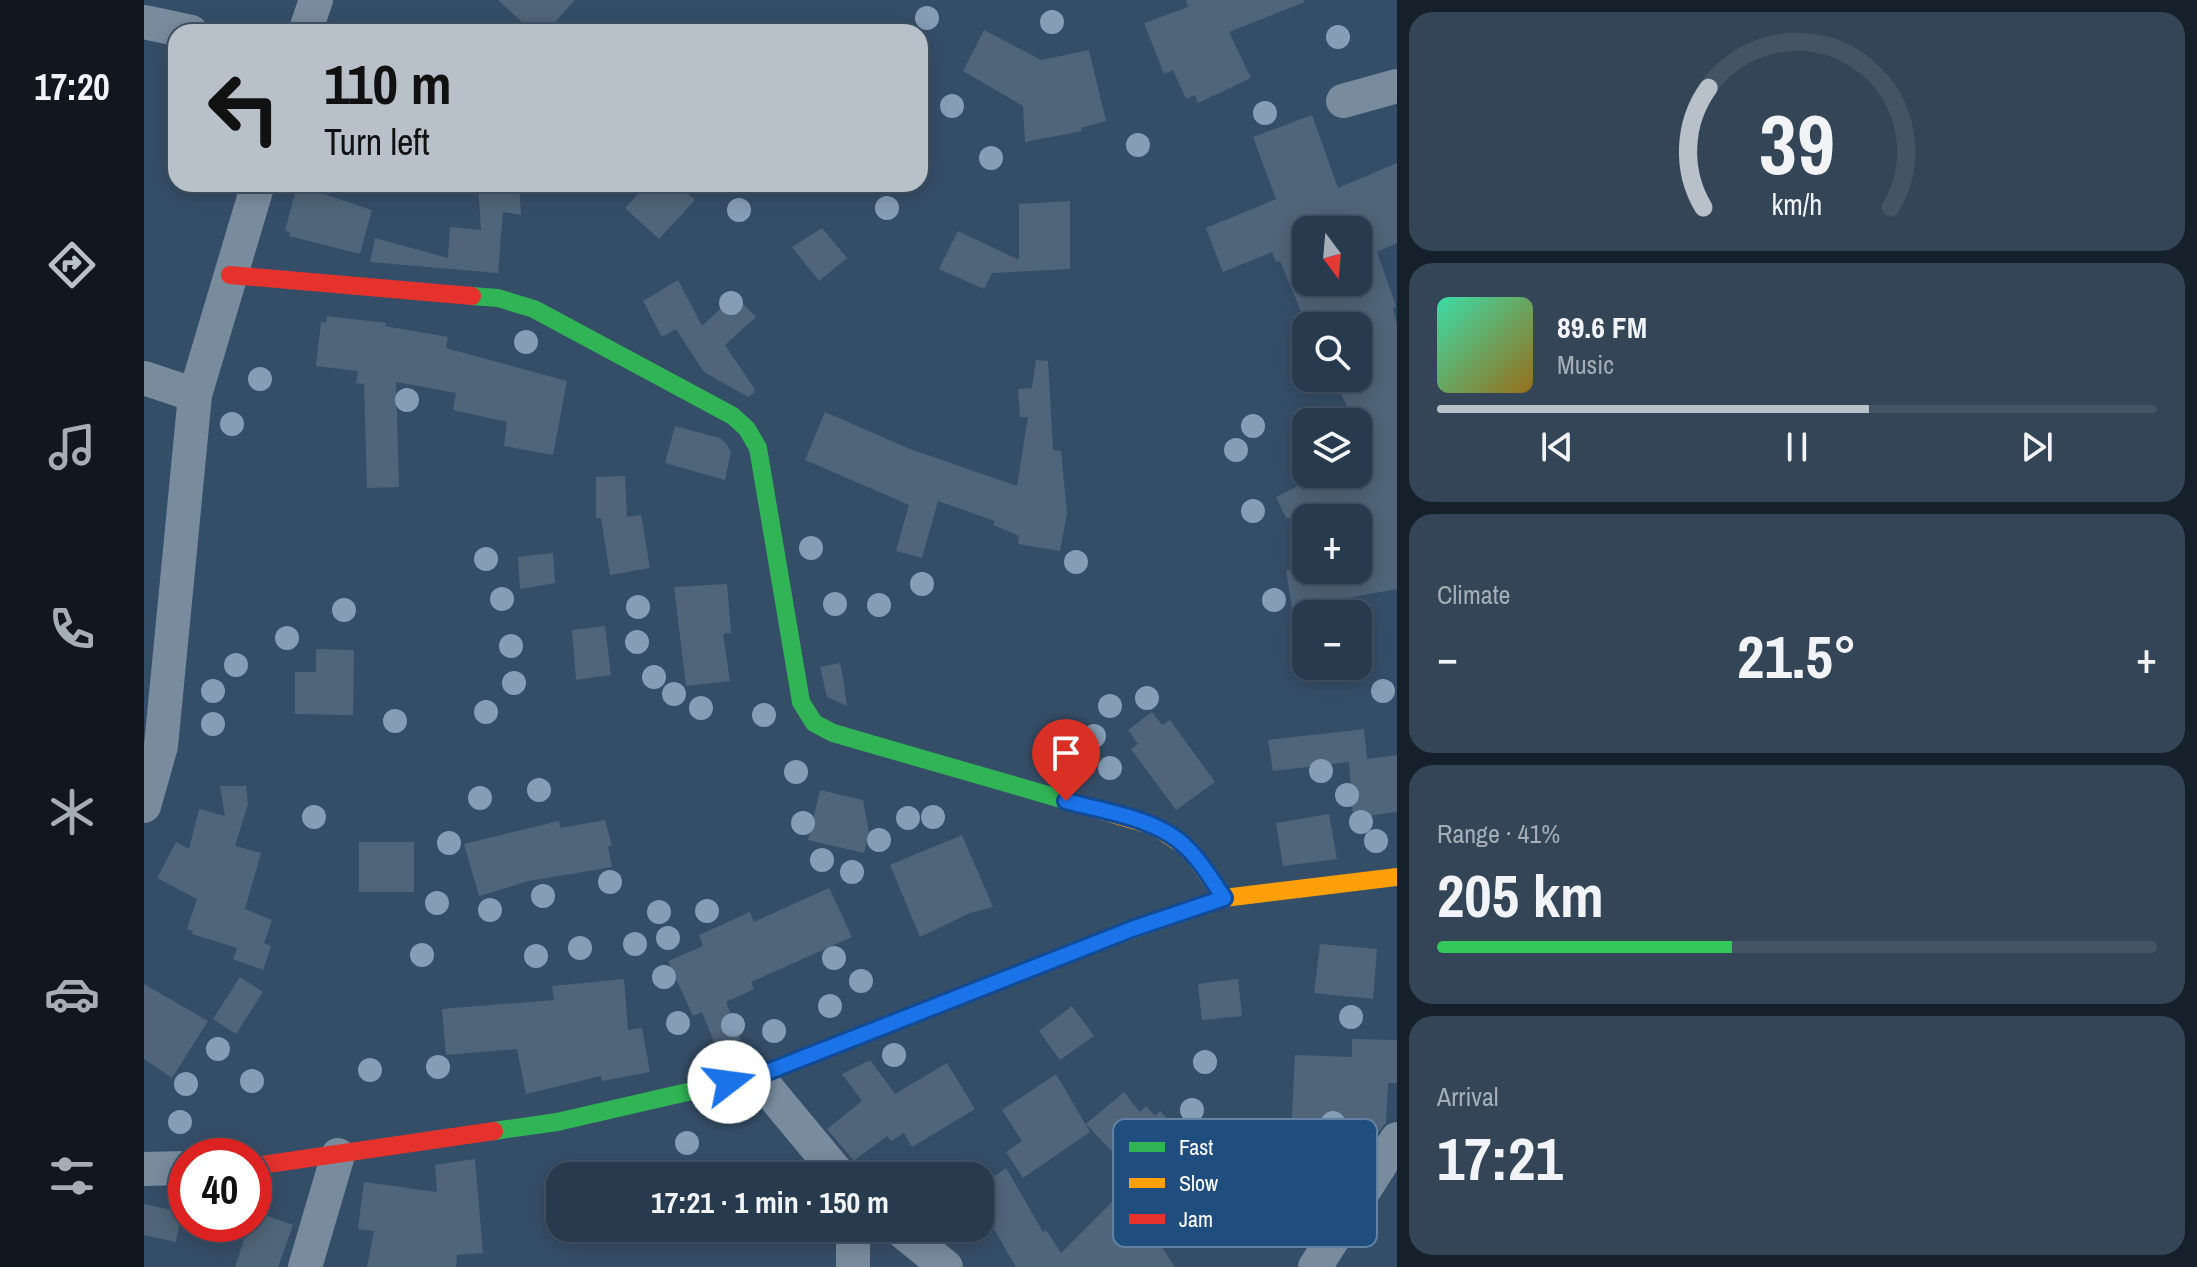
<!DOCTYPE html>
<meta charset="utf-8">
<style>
:root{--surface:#283a4d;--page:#344557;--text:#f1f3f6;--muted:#a5adb6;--line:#445465;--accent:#b8c1ca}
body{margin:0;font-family:"Archivo Narrow",sans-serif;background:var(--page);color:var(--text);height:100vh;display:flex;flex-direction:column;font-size:30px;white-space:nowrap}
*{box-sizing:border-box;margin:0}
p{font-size:26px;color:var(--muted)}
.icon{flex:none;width:44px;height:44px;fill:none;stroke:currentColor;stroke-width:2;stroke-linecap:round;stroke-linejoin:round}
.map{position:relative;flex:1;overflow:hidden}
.sheet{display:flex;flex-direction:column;gap:12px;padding:12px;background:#16202a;width:800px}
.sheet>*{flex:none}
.banner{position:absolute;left:24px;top:24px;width:760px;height:168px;border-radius:24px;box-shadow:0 4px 20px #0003,0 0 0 2px var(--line);background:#b8c1ca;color:#111;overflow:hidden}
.needle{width:52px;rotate:164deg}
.buttons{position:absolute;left:1148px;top:216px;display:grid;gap:16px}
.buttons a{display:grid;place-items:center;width:80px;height:80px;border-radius:16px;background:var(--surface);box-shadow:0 4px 20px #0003,0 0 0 2px var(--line);font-size:40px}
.speed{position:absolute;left:24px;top:1138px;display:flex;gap:16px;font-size:40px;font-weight:700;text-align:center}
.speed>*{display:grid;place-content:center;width:104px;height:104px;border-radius:50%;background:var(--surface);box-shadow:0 4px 20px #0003,0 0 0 2px var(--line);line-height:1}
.speed .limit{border:12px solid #d22;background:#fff;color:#111}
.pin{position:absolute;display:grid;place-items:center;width:68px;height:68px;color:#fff;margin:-82px -34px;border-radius:50% 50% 50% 0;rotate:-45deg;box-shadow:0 0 8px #0007}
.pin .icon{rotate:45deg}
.me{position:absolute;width:88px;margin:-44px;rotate:75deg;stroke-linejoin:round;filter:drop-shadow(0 0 6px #0008)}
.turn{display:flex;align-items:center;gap:28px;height:168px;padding:0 24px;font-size:36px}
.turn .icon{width:104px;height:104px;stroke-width:2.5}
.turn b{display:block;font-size:56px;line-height:68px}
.big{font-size:60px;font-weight:700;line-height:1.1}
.sheet .card{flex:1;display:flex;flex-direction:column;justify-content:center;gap:12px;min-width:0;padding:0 28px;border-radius:24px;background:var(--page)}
.sheet .dial{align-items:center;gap:0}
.dial svg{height:208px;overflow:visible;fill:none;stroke:var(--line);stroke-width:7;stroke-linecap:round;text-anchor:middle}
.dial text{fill:var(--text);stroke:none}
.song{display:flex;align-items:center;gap:24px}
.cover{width:96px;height:96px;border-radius:12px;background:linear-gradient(135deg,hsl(160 70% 55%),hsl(40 70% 35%))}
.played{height:8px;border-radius:4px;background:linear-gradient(90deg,var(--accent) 60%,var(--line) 60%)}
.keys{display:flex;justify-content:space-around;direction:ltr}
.heat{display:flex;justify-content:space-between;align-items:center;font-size:44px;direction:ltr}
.charge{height:12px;border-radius:6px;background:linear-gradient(90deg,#34c759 41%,var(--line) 0)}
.trip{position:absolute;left:402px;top:1162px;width:448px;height:80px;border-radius:24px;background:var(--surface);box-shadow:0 4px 20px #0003,0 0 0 2px var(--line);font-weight:700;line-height:80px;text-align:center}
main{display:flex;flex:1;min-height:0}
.dock{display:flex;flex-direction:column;width:144px;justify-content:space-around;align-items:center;background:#10171f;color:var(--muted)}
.dock .icon{width:56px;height:56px}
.dock .selected{color:var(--accent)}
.dock b{font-size:36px;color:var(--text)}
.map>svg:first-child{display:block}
.building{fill:#506579;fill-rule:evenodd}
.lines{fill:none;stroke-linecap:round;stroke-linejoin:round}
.street{stroke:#798c9e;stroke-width:34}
.fast{stroke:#30b455;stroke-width:18}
.slow{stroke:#ff9f0a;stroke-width:18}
.jam{stroke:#e5322d;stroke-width:18}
.tree{fill:#859db5}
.route-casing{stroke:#114b97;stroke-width:20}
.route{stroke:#1a73e8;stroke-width:14}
.key{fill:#1f4d7d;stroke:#6282a4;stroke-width:2}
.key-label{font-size:22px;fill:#fff}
</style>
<main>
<nav class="dock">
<b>17:20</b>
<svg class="icon selected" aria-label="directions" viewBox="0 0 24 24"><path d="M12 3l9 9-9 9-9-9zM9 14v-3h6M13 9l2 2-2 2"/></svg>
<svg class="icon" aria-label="music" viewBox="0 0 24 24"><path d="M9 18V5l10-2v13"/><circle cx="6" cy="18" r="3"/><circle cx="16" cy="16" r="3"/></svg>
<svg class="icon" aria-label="phone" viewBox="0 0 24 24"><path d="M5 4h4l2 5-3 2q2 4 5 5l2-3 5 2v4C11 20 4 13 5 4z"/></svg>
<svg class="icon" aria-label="climate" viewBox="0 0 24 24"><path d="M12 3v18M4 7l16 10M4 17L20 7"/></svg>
<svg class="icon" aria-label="car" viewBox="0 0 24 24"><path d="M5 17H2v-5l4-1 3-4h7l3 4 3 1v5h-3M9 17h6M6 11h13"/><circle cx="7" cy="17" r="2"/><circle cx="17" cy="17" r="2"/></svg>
<svg class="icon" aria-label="filters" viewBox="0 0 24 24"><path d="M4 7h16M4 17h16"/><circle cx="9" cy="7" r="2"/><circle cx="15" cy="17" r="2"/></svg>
</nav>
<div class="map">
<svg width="1253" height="1267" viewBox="0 0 1253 1267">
<rect width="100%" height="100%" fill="#354e67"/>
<!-- building -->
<path class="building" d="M354,0H431L402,32H389Z
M1042,0H1160L1161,2L1085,32L1107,78L1054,103L1051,95L1042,99L1029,70L1020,74L1000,23L1044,7Z
M840,30L897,60L945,50L962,121L937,128L938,131L881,142L879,106L819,71Z
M1168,115L1194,188L1253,163V243L1233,252L1252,306L1249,308L1253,326V589L1148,608L1142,570H1214V518H1142L1132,497L1178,474H1214V456L1225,451L1214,422H1211L1189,378H1214V326H1163L1136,261L1132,262L1128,252L1079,272L1062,228L1132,199L1109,137ZM1162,230H1214V282H1201L1162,296Z
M334,184H375L377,215L359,212L354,273L226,262L231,238L304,258L306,227L337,230Z
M503,184H533L551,200L515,239L481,208Z
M153,185L228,210L216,254L145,236L146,232L141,231Z
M926,201V269L848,273L840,289L795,269L814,231L875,260V204Z
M678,228L703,258L675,281L648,247Z
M534,280L558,326L591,295L612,317L581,345L610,388L611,392L604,397L560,372L532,329L518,337L499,301Z
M183,316L242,323L241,326L304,337L302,348L423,381L409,455L360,446L363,422L309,410L312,393L252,382L255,487L223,488L220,384L212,383L214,371L172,366L177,322L182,323Z
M892,360L904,361L909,450L917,451L923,513L916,551L874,544L875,536L849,525L851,521L794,501L778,558L752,551L765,505L661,460L681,412L766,449L873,486L884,417H876L874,389L888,388Z
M531,426L576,438L583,445L587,452L581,480L521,463Z
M481,476L483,517L497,515L506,568L466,575L457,518H452V477Z
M409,553L411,583L376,589L374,557Z
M583,584L587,633L579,634L586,681L542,686L530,587Z
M461,626L467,675L432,680L428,630Z
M172,649L210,650L209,715L151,714V672H172Z
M696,663L699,678L703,706L683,697L676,667Z
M1008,712L1018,725L1026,720L1071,782L1032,810L987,749L994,744L984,730Z
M1220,729L1223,759L1253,755V812L1209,818L1205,762L1129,771L1124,740Z
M76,786H102L104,804L91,846L117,853L101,909L128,920L120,943L127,946L119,970L89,959L93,948L48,934L49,931L43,929L53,899L13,878L32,842L45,849L55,809L81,816Z
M676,790L719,800L725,833L720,853L664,840Z
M1185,814L1193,859L1139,866L1132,823Z
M461,820L468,845L464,847L468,867L385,881L335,896L320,844L415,821L416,828Z
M818,835L849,907L826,913L776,937L746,865Z
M215,842H270V892H215Z
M685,888L708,937L607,982L610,989L582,1002L597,1040L573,1049L558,1012L549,1016L524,961L559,946L555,935L606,912L610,922Z
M1176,944L1233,949L1229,999L1170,993Z
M96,977L119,992L92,1034L69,1019Z
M480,979L484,1030L498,1028L506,1072L458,1081L457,1076L382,1094L373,1049L302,1055L298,1009L410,1000L408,986Z
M1094,979L1098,1016L1058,1020L1054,984Z
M0,984L64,1021L28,1078L0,1059Z
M928,1006L950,1036L916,1060L895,1031Z
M1208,1039L1253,1040V1083H1244L1242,1123L1231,1136L1175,1130L1159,1209L1144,1207L1145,1182L1110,1174L1119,1128L1147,1134L1151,1055L1208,1057Z
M726,1060L751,1094L803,1063L831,1109L768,1147L760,1133L747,1141L743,1136L710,1161L683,1129L718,1101L698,1074Z
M912,1074L946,1132L879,1178L862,1152L878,1141L858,1110Z
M980,1092L996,1112L1002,1106L1011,1116L1016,1111L1041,1137L1025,1152L1092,1200L1063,1242L984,1185L992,1177L942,1124Z
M331,1159L339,1253L313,1255L312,1267H223L230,1231L214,1229L220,1182L293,1192L291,1165Z
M862,1168L899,1232L902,1230L917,1253L980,1190L1031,1267H872L836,1205V1186Z
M0,1204L38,1212L32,1242L0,1235Z
M110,1211L149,1225L134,1267H91L105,1224H110Z"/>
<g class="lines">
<!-- street -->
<path class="street" d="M0,22L47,32
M161,32L172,0
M1199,101L1253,86
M0,378L51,395
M0,806L17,746L51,395L114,184
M613,1076L696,1176
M0,1169L42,1168
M754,1228L802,1267
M161,1267L194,1155
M709,1267V1228
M1171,1267L1253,1139"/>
<!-- fast -->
<path class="fast" d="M328,296L354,298L390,309L589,416L603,429L614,448L657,702L670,723L689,733L945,807
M350,1131L413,1122L613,1076L965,938"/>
<!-- slow -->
<path class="slow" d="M945,807L1010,826L1045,849L1080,898
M965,938L1080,898L1253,877"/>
<!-- jam -->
<path class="jam" d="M86,275L328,296
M110,1166L350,1131"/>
</g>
<!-- trees -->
<g class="tree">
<circle cx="783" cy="18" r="12"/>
<circle cx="908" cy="22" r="12"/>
<circle cx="1194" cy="37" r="12"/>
<circle cx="808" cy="106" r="12"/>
<circle cx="1121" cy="113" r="12"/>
<circle cx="994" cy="145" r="12"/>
<circle cx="847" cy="158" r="12"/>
<circle cx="743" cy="208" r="12"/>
<circle cx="595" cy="210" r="12"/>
<circle cx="587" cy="303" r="12"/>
<circle cx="382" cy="342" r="12"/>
<circle cx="116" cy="379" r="12"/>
<circle cx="263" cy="400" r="12"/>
<circle cx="88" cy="424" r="12"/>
<circle cx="1109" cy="426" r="12"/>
<circle cx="1092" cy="450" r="12"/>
<circle cx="1109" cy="511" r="12"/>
<circle cx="667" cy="548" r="12"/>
<circle cx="342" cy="559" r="12"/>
<circle cx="932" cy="562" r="12"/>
<circle cx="778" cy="584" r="12"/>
<circle cx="358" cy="599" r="12"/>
<circle cx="1130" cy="600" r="12"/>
<circle cx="691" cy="604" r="12"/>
<circle cx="735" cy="605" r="12"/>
<circle cx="494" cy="607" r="12"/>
<circle cx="200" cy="610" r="12"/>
<circle cx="143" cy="638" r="12"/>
<circle cx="493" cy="642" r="12"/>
<circle cx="367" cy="646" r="12"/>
<circle cx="92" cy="665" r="12"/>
<circle cx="510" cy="677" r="12"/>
<circle cx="370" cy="683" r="12"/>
<circle cx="69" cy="691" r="12"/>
<circle cx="1239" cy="691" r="12"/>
<circle cx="530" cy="694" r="12"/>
<circle cx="1003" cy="698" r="12"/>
<circle cx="966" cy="706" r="12"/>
<circle cx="557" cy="708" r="12"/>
<circle cx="342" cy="712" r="12"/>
<circle cx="620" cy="715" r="12"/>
<circle cx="251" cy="721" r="12"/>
<circle cx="69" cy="724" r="12"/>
<circle cx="950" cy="736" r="12"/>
<circle cx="966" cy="768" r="12"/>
<circle cx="1177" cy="771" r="12"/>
<circle cx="652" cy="772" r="12"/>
<circle cx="395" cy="790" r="12"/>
<circle cx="1203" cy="795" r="12"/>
<circle cx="336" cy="798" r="12"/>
<circle cx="170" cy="817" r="12"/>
<circle cx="789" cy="817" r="12"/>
<circle cx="764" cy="818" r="12"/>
<circle cx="1217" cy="822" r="12"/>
<circle cx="659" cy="823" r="12"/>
<circle cx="735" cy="840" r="12"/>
<circle cx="1232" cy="841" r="12"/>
<circle cx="305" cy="843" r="12"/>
<circle cx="678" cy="860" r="12"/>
<circle cx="708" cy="872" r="12"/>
<circle cx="466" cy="882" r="12"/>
<circle cx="399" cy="896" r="12"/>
<circle cx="293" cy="903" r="12"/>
<circle cx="346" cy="910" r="12"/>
<circle cx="563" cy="911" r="12"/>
<circle cx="515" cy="912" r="12"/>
<circle cx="524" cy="938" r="12"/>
<circle cx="491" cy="944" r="12"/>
<circle cx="436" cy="948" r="12"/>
<circle cx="278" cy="955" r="12"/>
<circle cx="392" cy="956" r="12"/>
<circle cx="690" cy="958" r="12"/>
<circle cx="520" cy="977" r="12"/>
<circle cx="717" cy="981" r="12"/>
<circle cx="686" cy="1006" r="12"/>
<circle cx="1207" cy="1017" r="12"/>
<circle cx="534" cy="1023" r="12"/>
<circle cx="589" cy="1025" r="12"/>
<circle cx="630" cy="1031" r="12"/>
<circle cx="74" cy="1049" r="12"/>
<circle cx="750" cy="1055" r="12"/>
<circle cx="1061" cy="1062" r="12"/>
<circle cx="294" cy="1067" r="12"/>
<circle cx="226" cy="1070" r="12"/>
<circle cx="108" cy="1081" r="12"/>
<circle cx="42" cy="1084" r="12"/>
<circle cx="1048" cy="1110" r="12"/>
<circle cx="36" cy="1122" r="12"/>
<circle cx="1189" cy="1123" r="12"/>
<circle cx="543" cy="1143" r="12"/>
</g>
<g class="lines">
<defs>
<path id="route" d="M585,1082L613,1076L988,929L1080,898C1069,882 1058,862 1043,848C1014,818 961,812 922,801"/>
</defs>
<!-- route casing -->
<use href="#route" class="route-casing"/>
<!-- route -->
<use href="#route" class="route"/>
</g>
<!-- legend -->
<rect x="969" y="1119" width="264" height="128" rx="12" class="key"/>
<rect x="985" y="1142" width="36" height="10" fill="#30b455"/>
<rect x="985" y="1178" width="36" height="10" fill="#ff9f0a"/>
<rect x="985" y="1214" width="36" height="10" fill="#e5322d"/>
<g class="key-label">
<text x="1035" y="1155">Fast</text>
<text x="1035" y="1191">Slow</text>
<text x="1035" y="1227">Jam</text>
</g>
</svg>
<div class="buttons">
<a><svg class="needle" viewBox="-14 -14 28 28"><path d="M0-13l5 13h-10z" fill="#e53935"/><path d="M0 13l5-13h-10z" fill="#a5adb6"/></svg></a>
<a><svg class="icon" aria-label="search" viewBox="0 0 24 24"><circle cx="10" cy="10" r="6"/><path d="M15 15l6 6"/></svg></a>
<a><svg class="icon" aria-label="layers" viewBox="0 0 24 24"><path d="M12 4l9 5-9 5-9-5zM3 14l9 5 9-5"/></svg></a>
<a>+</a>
<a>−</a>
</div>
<div class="speed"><div class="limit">40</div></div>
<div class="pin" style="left:922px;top:801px;background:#d93025"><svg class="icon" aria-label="arrive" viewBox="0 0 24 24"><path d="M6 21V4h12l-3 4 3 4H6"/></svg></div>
<svg class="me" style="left:585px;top:1082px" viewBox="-20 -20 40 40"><circle r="19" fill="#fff"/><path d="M0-13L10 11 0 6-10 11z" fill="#1a73e8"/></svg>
<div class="trip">17:21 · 1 min · 150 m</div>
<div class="banner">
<div class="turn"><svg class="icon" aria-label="left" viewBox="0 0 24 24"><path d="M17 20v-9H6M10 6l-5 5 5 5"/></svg><div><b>110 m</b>Turn left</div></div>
</div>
</div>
<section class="sheet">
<div class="card dial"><svg viewBox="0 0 100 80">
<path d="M14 69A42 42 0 1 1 86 69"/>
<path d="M14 69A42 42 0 0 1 16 23" stroke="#b8c1ca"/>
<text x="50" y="56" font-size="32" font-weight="700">39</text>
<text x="50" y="72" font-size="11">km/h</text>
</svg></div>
<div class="card">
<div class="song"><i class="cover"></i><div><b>89.6 FM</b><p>Music</p></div></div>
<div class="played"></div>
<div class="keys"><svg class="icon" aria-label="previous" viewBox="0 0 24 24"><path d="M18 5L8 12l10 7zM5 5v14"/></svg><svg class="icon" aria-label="pause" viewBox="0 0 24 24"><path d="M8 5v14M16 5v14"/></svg><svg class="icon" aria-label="next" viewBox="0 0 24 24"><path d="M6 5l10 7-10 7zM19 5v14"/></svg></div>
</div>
<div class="card"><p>Climate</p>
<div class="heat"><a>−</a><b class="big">21.5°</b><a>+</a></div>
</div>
<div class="card"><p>Range · 41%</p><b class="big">205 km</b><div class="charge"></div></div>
<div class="card"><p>Arrival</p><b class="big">17:21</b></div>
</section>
</main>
